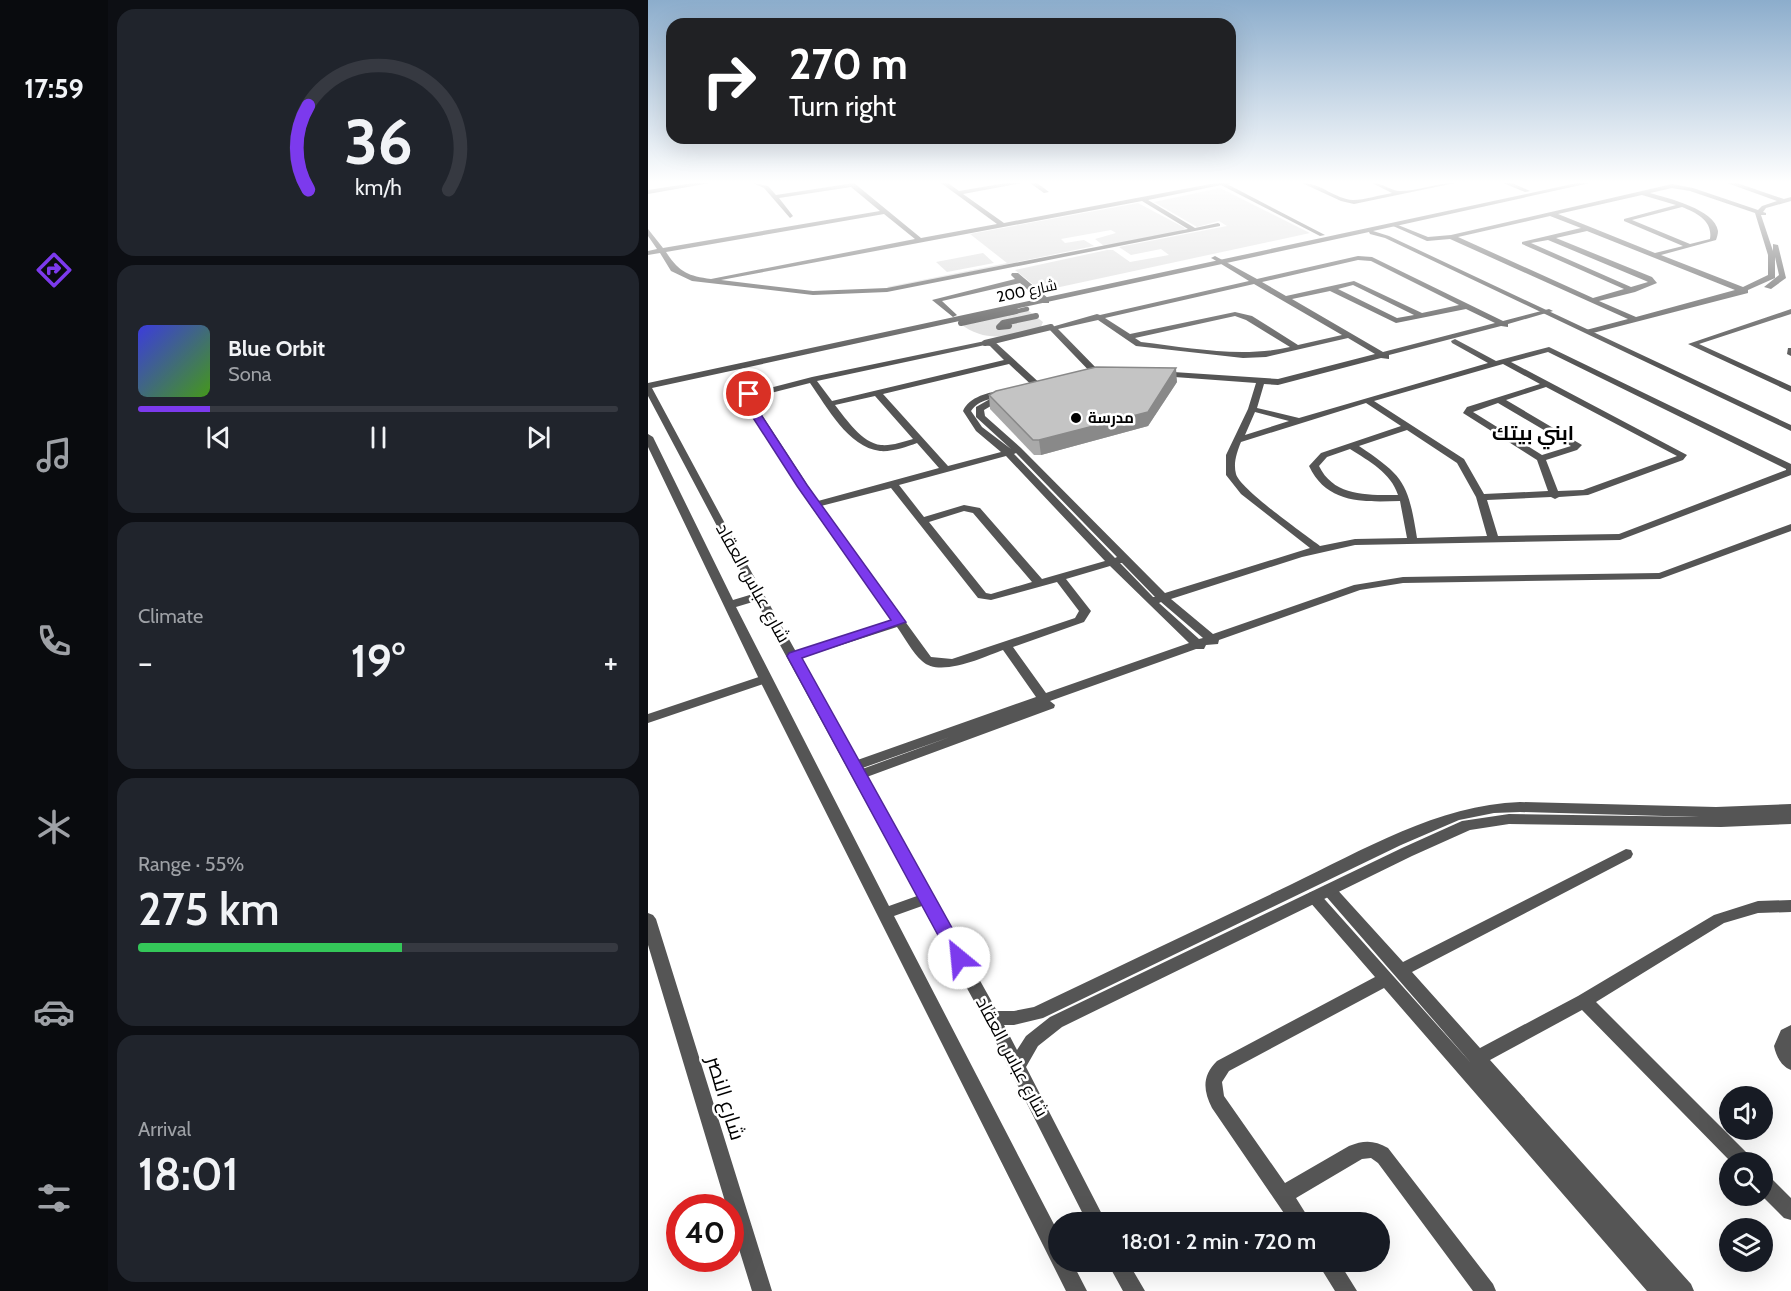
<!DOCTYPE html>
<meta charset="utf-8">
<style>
:root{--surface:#171b24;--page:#20242c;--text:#f1f3f6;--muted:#9ea1a6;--line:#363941;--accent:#7c3aed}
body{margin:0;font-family:Cabin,Cairo,sans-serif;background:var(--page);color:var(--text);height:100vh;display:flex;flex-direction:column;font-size:22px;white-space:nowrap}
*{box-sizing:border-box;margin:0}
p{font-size:20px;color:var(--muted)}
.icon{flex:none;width:33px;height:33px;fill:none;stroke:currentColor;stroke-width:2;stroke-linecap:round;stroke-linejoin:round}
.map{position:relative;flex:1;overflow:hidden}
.side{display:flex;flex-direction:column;gap:9px;padding:9px;background:#0d0f14;width:540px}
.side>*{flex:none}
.hud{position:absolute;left:18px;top:18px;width:570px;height:126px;border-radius:18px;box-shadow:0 6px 24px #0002;background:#202124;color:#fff;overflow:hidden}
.fabs{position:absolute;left:1071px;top:1086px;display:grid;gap:12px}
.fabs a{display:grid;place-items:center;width:54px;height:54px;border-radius:50%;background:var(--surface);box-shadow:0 6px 24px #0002;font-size:30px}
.speed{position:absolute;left:18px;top:1194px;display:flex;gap:12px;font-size:30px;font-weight:700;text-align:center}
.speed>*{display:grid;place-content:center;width:78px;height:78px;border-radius:50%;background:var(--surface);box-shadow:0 6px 24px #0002;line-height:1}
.speed .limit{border:9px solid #d22;background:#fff;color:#111}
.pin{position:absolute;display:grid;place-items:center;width:51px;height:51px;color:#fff;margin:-26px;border:3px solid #fff;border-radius:50%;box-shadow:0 2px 6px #0007}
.me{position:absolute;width:66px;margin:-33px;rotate:332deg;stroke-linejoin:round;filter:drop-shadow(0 0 4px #0008)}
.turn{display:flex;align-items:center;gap:21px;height:126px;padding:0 24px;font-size:27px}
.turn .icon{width:78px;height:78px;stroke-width:2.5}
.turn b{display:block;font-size:42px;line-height:51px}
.big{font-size:45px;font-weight:600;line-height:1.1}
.side .widget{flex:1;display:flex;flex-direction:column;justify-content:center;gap:9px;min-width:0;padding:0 21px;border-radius:18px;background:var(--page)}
.side .dial{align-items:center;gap:0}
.dial svg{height:156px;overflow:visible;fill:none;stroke:var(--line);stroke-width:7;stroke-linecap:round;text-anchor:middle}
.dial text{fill:var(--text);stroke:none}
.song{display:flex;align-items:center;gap:18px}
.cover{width:72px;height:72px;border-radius:9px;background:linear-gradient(135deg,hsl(240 70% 55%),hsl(100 70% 35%))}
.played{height:6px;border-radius:3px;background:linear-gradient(90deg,var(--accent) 15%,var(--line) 15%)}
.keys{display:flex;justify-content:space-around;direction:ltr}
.heat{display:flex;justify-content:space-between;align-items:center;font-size:33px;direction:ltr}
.charge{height:9px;border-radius:4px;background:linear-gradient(90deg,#34c759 55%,var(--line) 0)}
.trip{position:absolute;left:400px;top:1212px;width:342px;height:60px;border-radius:30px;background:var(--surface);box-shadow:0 6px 24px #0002;font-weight:600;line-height:60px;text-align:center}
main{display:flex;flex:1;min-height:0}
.menu{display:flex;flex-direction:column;width:108px;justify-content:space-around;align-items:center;background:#090b0e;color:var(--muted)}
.menu .icon{width:42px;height:42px}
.menu .active{color:var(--accent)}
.menu b{font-size:27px;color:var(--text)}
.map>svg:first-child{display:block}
.green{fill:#dcdcdc}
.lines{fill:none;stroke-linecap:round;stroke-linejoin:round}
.pedestrian-far1{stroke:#555;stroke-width:4.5}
.pedestrian{stroke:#555;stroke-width:6}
.minor{fill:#555;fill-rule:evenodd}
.tertiary{fill:#555;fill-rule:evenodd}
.wall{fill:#a9a9a9}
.shaded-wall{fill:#898989}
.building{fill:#c4c4c4;stroke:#898989;stroke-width:1.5}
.route{fill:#7c3aed;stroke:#51269a;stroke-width:1.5}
.poi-dot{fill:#000;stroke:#fff;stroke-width:2}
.labels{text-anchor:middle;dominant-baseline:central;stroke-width:5;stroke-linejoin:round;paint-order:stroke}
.far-street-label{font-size:15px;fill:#000;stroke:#fff}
.far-poi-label{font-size:15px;font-weight:bold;fill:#000;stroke:#fff;text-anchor:start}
.street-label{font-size:18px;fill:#000;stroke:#fff}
.far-district-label{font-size:20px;font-weight:bold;fill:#000;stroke:#fff}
.near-street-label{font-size:21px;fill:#000;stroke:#fff}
</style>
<main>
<nav class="menu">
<b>17:59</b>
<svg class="icon active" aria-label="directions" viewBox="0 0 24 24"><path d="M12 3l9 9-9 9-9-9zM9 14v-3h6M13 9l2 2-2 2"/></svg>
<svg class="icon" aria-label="music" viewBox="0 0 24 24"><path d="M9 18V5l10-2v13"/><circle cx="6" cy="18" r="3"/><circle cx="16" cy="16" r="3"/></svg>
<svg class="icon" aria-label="phone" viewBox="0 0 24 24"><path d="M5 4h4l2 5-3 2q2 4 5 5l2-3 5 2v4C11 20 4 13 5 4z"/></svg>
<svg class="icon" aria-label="climate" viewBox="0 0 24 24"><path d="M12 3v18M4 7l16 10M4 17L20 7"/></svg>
<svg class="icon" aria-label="car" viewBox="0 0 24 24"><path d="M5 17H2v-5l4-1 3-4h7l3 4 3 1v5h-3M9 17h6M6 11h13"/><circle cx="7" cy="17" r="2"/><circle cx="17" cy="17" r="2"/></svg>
<svg class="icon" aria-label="filters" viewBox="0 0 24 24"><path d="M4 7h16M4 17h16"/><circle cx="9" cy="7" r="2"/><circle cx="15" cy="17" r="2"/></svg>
</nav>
<section class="side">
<div class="widget dial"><svg viewBox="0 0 100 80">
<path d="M14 69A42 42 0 1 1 86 69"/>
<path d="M14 69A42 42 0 0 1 14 26" stroke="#7c3aed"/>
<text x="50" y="56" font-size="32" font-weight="700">36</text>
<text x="50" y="72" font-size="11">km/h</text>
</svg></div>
<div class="widget">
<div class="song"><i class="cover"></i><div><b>Blue Orbit</b><p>Sona</p></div></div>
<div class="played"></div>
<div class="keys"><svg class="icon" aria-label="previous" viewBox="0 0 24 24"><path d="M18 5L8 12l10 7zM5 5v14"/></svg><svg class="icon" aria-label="pause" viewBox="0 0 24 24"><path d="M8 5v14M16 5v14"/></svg><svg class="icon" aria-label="next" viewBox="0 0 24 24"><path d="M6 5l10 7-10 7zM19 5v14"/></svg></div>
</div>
<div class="widget"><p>Climate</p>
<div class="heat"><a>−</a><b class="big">19°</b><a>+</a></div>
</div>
<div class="widget"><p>Range · 55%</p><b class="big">275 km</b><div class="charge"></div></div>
<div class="widget"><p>Arrival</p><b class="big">18:01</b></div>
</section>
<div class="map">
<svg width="1143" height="1291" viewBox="0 0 1143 1291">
<rect width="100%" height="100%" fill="#fff"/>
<!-- green -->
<path class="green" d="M572,188L662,233L398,290H392L367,270L459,250H465L482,262L521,255L513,249L483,255L471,247L579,226L571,221L549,227L506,202Z
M490,203L537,228L534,231L456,246L447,239L468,233L463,230L413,239L417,243L436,240L446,246L241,289L239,287L359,263L322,234Z
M335,253L346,263L299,272L288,262Z
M377,308L395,322L392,329C360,336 339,344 311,323Z"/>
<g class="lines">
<!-- pedestrian-far1 -->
<path class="pedestrian-far1" d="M361,313L379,309"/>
<!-- pedestrian -->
<path class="pedestrian" d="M313,323L368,311
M355,323L361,326L351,327Z
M355,323L388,316
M337,343L403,327"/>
<!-- minor -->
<path class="minor" d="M45,183H62L0,194V190Z
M105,183L120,186L128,195L206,183L273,238L349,224L293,183H300L311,191L358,183H374L315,194L356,223L568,183H583L500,200L547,228L570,223L572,224V226L239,292L165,295L44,281L23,271L12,253L0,255V251L9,249L0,236V229L15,248L232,211L203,187L131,198L145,216L142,218L116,188ZM494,201L540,229L239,288L165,291L73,280ZM236,214L267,239L63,279C40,276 31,272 18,252Z
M382,183H389L401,192L396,193Z
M654,183C673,183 687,199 705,200C717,200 731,195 744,193L724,183C735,183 743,191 752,191C771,191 788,183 807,183L706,204L693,201Z
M855,183H864L882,191L877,192Z
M1079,183H1089L1136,199L1143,197V201L1118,208L1115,212L1118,213V215H1113L1125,251V244L1130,245L1138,278L1123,289L1116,287L1131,275L1127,257V278L1100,290V293L941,334L937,332L938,330L980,319L802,239L779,241L745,226L750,225L780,237L803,235L1024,184L1045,188L1110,210L1114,206L1129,201ZM1024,188L1042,191L1107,213L1120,255V275L1095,287L1013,255L1068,240C1069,237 1070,234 1070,231C1067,209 1019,198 1002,193ZM994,195L1028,205L976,219V221L1035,246L1007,253L910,214ZM1034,207C1049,213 1065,221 1062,239L1042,244L984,220ZM902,216L933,228L874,242V244L976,289L945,298L810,237ZM939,231L1087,290L988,317L951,301L987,292L1009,283L1004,277L908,238ZM900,240L998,281L1000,282L983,287L883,243Z
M567,256L609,279L710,256L724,257L855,321L901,309L905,311L860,324V327L853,326L741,355V359L733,358L630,385L616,384L609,408L651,418L840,363L804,343L803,341L807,339L848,361L901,347L1143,464V475L972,540L707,545L654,557L523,599L565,634L706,585L755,577L1011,573L1143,524V531L1012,579L755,583L712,590L571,640L570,644L558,645L556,649H548L402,701L407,705L406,708L216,778H206L204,775L206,772L302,737L206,771L201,769L199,766L201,763L388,697L355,650C336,657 291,678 274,661C264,652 257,638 249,627L150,659H142L140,656L142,653L244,620L162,505L94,397L95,395L164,377L337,341L347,342L396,387V391H390L361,364L235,394L300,466L353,452L328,431L315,411C321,396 345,390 360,391V395C347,398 331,399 323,411L334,427L363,449L328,417V407L342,399H348V403L336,410L337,416L373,448L517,593L662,548L593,494L578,475V455L600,409L608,383L513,376L509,373L510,371L630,379L727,354L700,338L618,357L595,358L488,346L450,320L410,329L455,375L456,377L452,380L449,379L400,328L449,314L452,315L601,281L565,259L563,258ZM710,260L723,261L811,305L774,313L706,281L638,296L614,282ZM606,284L694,335L650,345L604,316L587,312L482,334L457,318ZM705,285L766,315L749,318L690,289ZM682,291L748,323L818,309L847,323L735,352L644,299ZM587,316L598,320L642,347C593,358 543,348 493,342L487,338ZM337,345L342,346L356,360L184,401L169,381ZM900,352L1138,469V470L971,534L850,536L839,500L903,497L907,499L911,497L940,495L1035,460L1039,455L863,362ZM855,364L892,384L819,407L815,413L889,460L900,491L836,494L816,459L726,401ZM162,383C179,407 200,447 232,451C244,452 258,447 269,443L291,468L170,501L103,398ZM898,387L1029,456L935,490L910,491L898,460L929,450L934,445L858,400ZM227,396L265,439C255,442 243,446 233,445C214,443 198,419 187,405ZM718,403L753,426L673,453L661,466C679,504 715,502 752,501L759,538L707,539L672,546C656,534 592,489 588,474C585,463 589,452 593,442ZM850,403L923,446L894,455L825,412ZM607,412L641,421L597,435ZM759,430L809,463L828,497L839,536L769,538C760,483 757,477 711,446ZM702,449C721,461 743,473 750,495C720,495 686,497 671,466L679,457ZM368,453L469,557L467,558L366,454ZM358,456L457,561L394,579L332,508L316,505L276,517L251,485ZM243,488L330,598L343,600L409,582L431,611L427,618L304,659L283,657L173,506ZM316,511L325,513L384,582L343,594L338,593L281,522ZM472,563H474L507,597H505ZM462,566L541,643L398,693L365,647L436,622L443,611L418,579ZM513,602L555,638L551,639L511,603Z
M364,273H370L401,299V303H395L372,283L294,301L309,315L305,317L284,300L367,279L363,275Z
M1143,309V314L1051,344L1143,386V392L1040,344Z
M1140,348H1143V356L1139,354Z
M117,675L123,679L121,682L0,723V714Z
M978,849L983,850L985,854L983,858L764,972L832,1048L930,996L1066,915L1110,901L1143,900V912L1110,913L1076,923L948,1002L1102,1156L1104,1162H1083L934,1010L842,1060L1043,1284L1046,1291H999L736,988L581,1071L574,1082L576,1096L637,1183L701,1146C716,1140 726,1140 740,1148L845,1284L848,1291H825L730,1163L723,1158L714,1159L648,1198L663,1222H642L564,1108C555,1090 554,1076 569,1061L727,977L661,901L658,897L661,893L666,891L671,893L823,1063L676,894L673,890L676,886L681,884L686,886L755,962Z
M0,913L5,915L8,919L124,1291H104L82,1220V1208H79L0,945Z
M1143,1025V1070C1133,1066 1128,1056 1126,1046L1133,1030Z
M1114,1173L1121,1176L1143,1198V1220L1136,1218L1114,1196Z
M669,1262H691L709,1291H687Z"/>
<!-- tertiary -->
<path class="tertiary" d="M569,183H577L677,235L672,236Z
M929,183H942L725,231L741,236L1143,425V431L737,238L722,234L721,232L4,388L95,557L349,1011H366L386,1007C471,966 557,926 642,885C715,850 790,805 872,802L1068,807L1143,804V824L1073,827L861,824L822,830L764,856L414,1027L390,1046L378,1067L458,1222H439L338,1023L274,906L246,916L411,1234V1262H424L439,1291H418L111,679L0,447V434L5,437L85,600L105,594L0,396V383ZM108,601L269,896L241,906L88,607ZM872,812L1051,817L861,814L814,821L754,848L402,1017L378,1036L369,1050L356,1025H366L395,1018L753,845L811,820L846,813Z
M459,1262H480L497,1291H475Z"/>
</g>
<!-- wall -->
<path class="wall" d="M529,382L500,426L393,455H386L342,409L341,395Z"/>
<!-- shaded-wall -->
<path class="shaded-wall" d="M528,368L529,382L500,426L393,455L391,440Z"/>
<!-- building -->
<path class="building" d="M448,367L528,368L500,412L391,440H385L341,395L348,391Z"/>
<!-- sky -->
<linearGradient id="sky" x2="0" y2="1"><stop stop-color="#8cadcc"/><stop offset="0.5" stop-color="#fff"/><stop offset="1" stop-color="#fff" stop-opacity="0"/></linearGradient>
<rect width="1143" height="364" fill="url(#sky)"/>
<!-- route -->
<path class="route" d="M97,392H104L103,398L110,410L159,485L258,622L154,658L318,953L320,958L318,963L311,965L305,963L139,656L141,653L243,620L149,486L100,410L93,398Z"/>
<!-- markers -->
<circle class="poi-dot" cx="428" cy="418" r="6"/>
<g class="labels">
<!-- far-street labels -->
<g class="far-street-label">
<text transform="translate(379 291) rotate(-12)">شارع 200</text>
</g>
<!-- far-poi labels -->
<g class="far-poi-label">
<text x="440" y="418">مدرسة</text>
</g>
<!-- street labels -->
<g class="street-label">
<text transform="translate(105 583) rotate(61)">شارع عباس العقاد</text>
<text transform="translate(364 1057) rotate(62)">شارع عباس العقاد</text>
</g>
<!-- far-district labels -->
<g class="far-district-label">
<text x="885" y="433">ابني بيتك</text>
</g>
<!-- near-street labels -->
<g class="near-street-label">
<text transform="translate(78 1098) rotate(73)">شارع النصر</text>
</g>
</g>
</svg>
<div class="fabs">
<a><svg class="icon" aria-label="sound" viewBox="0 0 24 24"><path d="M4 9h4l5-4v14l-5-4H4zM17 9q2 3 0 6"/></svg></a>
<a><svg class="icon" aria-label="search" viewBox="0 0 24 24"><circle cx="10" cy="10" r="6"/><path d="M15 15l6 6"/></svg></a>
<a><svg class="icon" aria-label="layers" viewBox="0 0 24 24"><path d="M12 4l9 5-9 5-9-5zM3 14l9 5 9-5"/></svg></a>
</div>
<div class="speed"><div class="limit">40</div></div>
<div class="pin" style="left:101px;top:394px;background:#d93025"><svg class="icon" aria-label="arrive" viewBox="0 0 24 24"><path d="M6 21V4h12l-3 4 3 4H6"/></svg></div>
<svg class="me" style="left:311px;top:958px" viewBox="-20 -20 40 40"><circle r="19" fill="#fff"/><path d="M0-13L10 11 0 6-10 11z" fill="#7c3aed"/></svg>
<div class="trip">18:01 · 2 min · 720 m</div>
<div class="hud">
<div class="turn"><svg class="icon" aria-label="right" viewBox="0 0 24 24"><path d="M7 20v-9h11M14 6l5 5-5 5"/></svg><div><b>270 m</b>Turn right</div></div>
</div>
</div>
</main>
